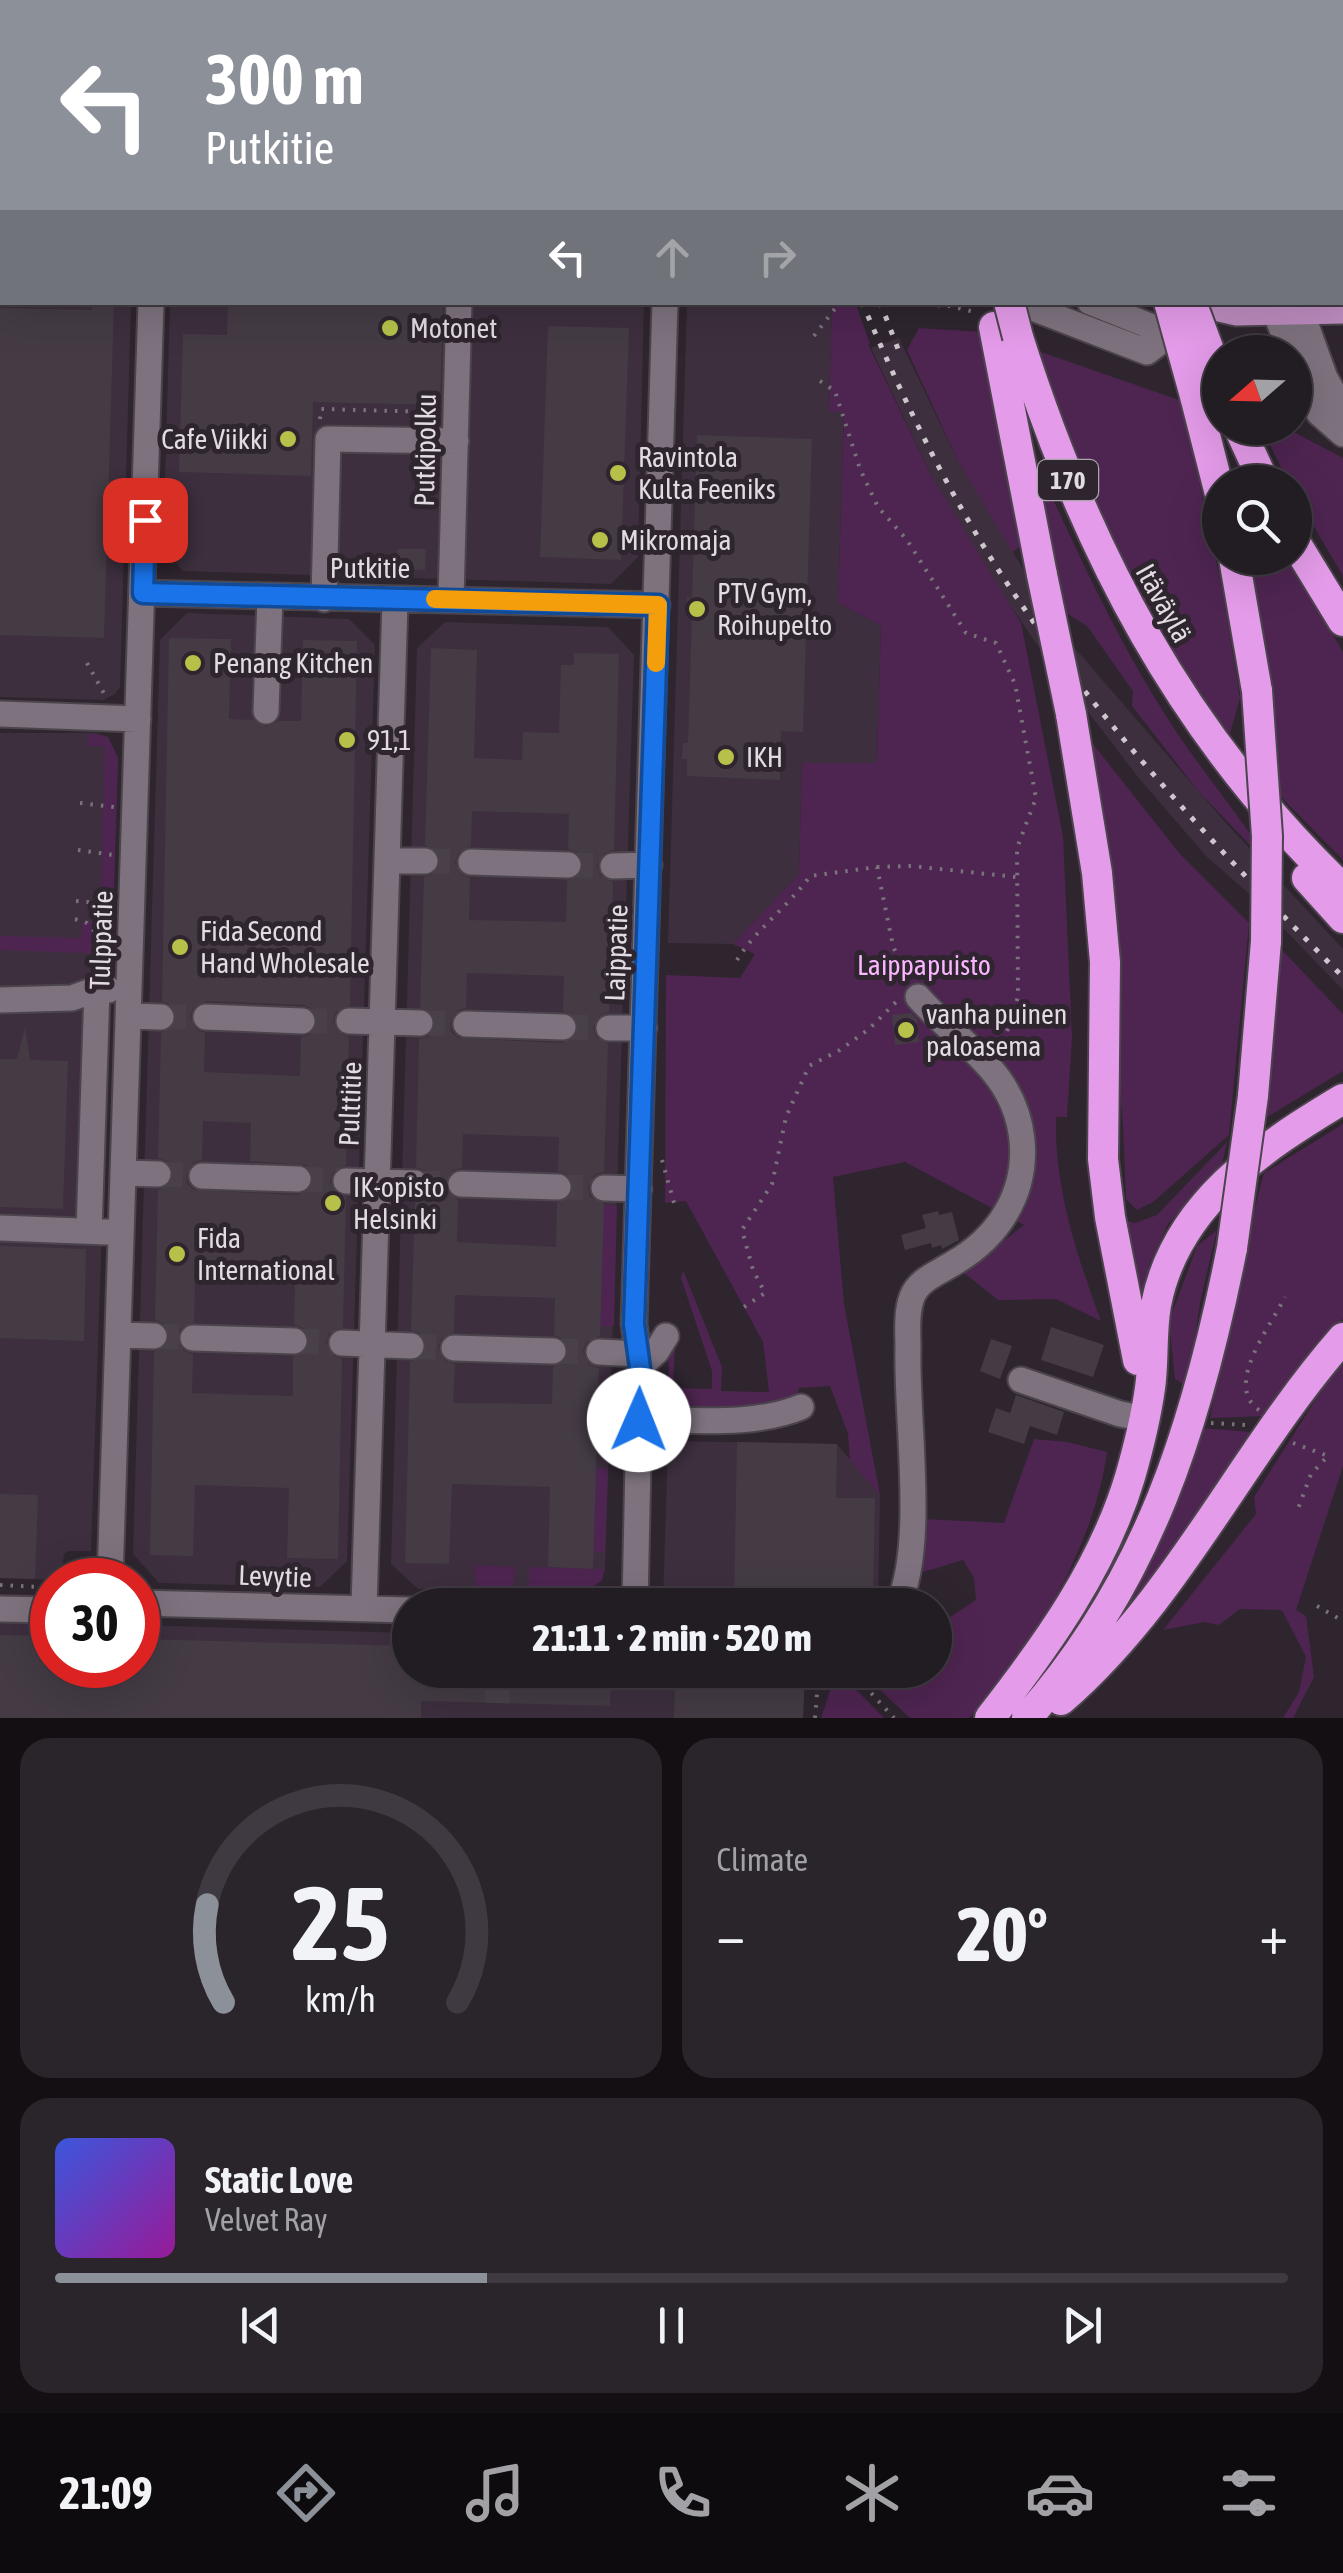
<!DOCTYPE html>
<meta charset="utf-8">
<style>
:root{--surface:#221c23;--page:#2a252b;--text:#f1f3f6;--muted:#a2a1a6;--line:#3f3a41;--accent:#8c9099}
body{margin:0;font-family:"Asap Condensed",sans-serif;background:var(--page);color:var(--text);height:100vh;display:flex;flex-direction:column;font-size:38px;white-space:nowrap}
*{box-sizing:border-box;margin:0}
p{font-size:32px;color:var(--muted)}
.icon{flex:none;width:55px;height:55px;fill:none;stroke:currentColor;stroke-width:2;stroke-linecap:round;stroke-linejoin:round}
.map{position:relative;height:1718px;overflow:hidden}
.drawer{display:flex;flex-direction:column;gap:20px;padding:20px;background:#130f13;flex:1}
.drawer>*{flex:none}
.top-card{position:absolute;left:0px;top:0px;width:1345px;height:305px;box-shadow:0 10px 40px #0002,0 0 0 2px var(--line);background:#8c9099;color:#fff;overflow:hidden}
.needle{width:65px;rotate:250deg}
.buttons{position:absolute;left:1202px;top:335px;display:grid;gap:20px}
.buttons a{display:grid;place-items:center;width:110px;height:110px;border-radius:50%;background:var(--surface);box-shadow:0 10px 40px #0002,0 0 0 2px var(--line);font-size:50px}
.speed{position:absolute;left:30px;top:1558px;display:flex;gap:20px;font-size:50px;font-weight:700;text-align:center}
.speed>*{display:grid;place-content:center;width:130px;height:130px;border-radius:50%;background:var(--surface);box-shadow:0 10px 40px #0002,0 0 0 2px var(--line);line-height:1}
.speed .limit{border:15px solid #d22;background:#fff;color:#111}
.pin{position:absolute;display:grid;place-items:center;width:85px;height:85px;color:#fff;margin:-42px;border-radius:20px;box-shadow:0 5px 15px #0006}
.me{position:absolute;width:110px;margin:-55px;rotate:1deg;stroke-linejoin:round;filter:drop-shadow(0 0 8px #0008)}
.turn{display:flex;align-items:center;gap:35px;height:210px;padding:0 40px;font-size:45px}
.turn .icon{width:130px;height:130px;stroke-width:2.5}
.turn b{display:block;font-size:70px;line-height:85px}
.lanes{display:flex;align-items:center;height:95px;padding:0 40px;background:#0003;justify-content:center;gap:50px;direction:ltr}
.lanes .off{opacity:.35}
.big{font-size:75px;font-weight:800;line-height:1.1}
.drawer .widget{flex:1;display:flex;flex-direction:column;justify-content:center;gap:15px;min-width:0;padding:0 35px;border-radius:30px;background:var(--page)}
.drawer .dial{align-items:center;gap:0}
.dial svg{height:260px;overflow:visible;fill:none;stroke:var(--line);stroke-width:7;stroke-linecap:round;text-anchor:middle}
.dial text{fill:var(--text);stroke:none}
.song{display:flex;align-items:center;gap:30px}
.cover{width:120px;height:120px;border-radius:15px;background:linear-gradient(135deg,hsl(230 70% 55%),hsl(300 70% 35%))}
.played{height:10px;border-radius:5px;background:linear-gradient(90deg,var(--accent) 35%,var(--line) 35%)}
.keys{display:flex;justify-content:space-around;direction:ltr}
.heat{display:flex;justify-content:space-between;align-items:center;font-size:55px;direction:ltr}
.drawer .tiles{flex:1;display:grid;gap:20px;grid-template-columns:1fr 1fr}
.widget:last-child{grid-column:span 2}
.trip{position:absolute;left:392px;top:1588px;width:560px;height:100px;border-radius:50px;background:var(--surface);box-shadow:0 10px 40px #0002,0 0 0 2px var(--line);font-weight:800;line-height:100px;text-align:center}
.dock{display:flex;height:160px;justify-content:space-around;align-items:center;background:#0e0b0e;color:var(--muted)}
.dock .icon{width:70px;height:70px}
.dock .on{color:var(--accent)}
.dock b{font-size:45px;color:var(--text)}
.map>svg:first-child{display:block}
.built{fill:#3d2f3e}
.green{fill:#4e2551}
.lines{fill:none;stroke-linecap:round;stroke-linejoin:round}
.stream{stroke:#763a7b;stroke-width:5}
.building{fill:#443b45;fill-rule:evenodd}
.minor-tunnel{stroke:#49404a;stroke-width:25;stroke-dasharray:25 12;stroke-linecap:butt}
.minor-casing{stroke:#4b444c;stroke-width:29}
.major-casing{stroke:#4b444c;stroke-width:29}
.highway-casing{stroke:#4b444c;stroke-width:34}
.path{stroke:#7a737b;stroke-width:4;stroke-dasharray:2.5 8;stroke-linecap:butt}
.minor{stroke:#7d727e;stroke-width:25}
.major{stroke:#bb8bbe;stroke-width:25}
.highway{stroke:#e49be9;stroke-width:30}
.tram{stroke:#cdc7cd;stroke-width:2.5}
.rail{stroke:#cdc7cd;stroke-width:5;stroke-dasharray:5 10;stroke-linecap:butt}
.highway-bridge-casing{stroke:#4b444c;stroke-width:34;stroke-linecap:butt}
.highway-bridge{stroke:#e49be9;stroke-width:30}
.route-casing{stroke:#114b97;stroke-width:25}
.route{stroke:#1a73e8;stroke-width:18}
.slow{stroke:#f59e0b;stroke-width:18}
.poi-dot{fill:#b6c149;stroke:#2e252f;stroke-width:4}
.labels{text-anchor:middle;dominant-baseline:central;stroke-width:10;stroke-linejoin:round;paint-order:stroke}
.shield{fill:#2e252f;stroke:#aca5ac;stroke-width:2.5}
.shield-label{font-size:25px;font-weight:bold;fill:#e2dce2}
.poi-label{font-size:28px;fill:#e2dce2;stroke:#2e252f;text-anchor:start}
.street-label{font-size:28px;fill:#e2dce2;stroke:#2e252f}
.park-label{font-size:28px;fill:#fab6fe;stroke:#2e252f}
</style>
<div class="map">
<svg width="1343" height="1718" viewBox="0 0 1343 1718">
<rect width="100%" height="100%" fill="#2e252f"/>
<!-- built -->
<path class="built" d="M0,243L2,302L131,303L120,687L115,694L103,700L0,697Z
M170,303H644L638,557L611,584L183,571L163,548Z
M687,303H832L829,410L844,412L838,603L881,626L877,763L802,764L799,874L733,944L668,943Z
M899,338L958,461L1028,577L1074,647L1225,822L1343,949V990L1255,899L1206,856L1138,777L1042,652L995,583L932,477L871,348Z
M187,613L349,619L375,645L347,1561L320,1587L159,1583L133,1554L160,640Z
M445,622L608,627L634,655L605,1569L578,1595L418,1589L391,1564L417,648Z
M0,733H96L108,737L118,758L91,1551H68L64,1554L61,1580L0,1578Z
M668,1441L837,1444L880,1495L878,1605L663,1603Z
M0,1594L52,1595V1665H138V1625L410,1633V1670H805L803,1718H0Z"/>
<!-- green -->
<path class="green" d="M832,305H856L870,344H868L932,477L1021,623L1063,836L1072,1037L1067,1117H1056C1054,1187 1077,1256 1101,1321L1056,1299L998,1300L963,1272L1024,1225L905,1162L833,1177L844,1304L880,1495L850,1460L848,1434L830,1386L799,1388L795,1401L759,1412L670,1410L668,1348L675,1345L673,1388L712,1389V1371L681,1278L683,1270L722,1367L721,1391L769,1392L763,1342L686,1201L665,1203L666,975L740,978L755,954L733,944L799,874L802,763H877L881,626L838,603L844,413L829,411Z
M919,328L983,332L1026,543L1012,552L958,461L907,350Z
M1035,350L1182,401L1222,588L1240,698L1230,734L1177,668L1118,558Z
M1262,428H1286L1343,458V576L1295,494V482H1288Z
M1032,454C1073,542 1113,633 1166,716C1192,757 1223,795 1251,835L1250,845L1199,792L1132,706L1133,691L1087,626L1063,611Z
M1250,558H1288L1343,652V860L1281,797L1273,692Z
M89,733L108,737L118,758L112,954L0,950V936L81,938L82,922H100L105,747L87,746Z
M1089,739L1180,854L1249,923L1229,1135L1153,1202L1137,1210L1126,1199L1123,1126Z
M1279,947L1343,1014V1071L1267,1117Z
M1343,1124V1319L1334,1327L1267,1416L1210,1418L1237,1275L1264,1173Z
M1227,1142L1221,1168L1168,1224L1150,1263L1139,1308L1119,1219L1135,1223L1157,1215Z
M603,1205L617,1206L614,1326H600Z
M1217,1230L1200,1303L1188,1387L1175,1379L1169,1321L1197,1246Z
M1343,1356V1466L1296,1610L1306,1616L1314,1677L1293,1718H1283L1299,1692L1306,1657L1282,1610L1240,1609L1219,1625L1205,1622L1163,1630L1256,1514L1254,1497Z
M1200,1428L1251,1432L1203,1515L1119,1621Z
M1034,1439L1067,1442L1107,1452C1093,1550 1034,1645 969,1718H910L859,1670H935V1627L976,1600L974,1578L963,1560L920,1573L925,1548L923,1519L1004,1523Z
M596,1468L608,1469L605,1552H593Z
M474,1565L516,1567L512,1592L477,1591Z
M529,1567L605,1569L602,1580L582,1595L529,1593Z
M837,1670L884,1718H821Z"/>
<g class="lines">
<!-- stream -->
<path class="stream" d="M813,2L814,0"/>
</g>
<!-- building -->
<path class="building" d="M92,302H114L104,638L0,635V308L92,310Z
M228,302H443L440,405L313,402L311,476L179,472L183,334L227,335Z
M548,326L629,328L621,560L540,557Z
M697,435L812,439L803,732L781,731L780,780L687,776V759H682L683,743H688L692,614H686L687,597L692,598L696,469H691V452H696Z
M397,549H426L425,570L397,569Z
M169,638L231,639L229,719L253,720L266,727L279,721H301L303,640L357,641L350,1005L336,1012L333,1022L340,1034L349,1037L346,1165L333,1172L330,1182L337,1194L346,1197L343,1327L329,1334L326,1343L333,1356L342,1359L338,1559L287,1558L289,1488L195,1485L193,1556L150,1555L154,1352L167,1345L170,1335L163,1323L155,1320L158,1190L171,1183L174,1174L167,1161L158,1158L161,1033L174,1026L177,1017L170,1004L162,1001ZM207,1001L303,1005L311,1008L318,1023L310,1035L301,1037L300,1076L204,1072L205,1033L197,1030L190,1017L193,1008ZM203,1121L251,1123L250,1161L306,1165L313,1172L312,1187L298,1195L194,1190L187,1183L186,1175L194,1162L202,1160ZM195,1282L295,1285L294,1325L303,1328L310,1340L307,1350L293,1357V1396L192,1393L193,1354L184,1351L177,1338L180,1329L194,1322Z
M431,648L477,650L474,758L522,760L523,732L559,733L561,665H574V653L619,654L614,850L604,853L597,865L600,875L613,882L609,1012L600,1015L593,1027L596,1037L608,1044L604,1172L595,1174L588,1187L590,1197L604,1204L600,1336L586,1342L583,1352L589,1365L599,1368L593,1569L548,1567L550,1487L452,1484L449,1564L405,1563L410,1362L424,1355L427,1346L420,1333L411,1330L415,1199L428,1192L431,1182L424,1170L416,1167L419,1039L429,1037L436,1024L434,1014L420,1007L424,877L434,874L441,862L438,852L425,845ZM472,811L569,814L568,849L577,852L584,865L581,874L567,881L566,922L469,920L470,878L462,875L455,862L458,853L471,846ZM467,973L564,976L563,1011L577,1019V1035L562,1043L458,1038L451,1031L450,1023L458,1010L466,1008ZM463,1134L559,1137L558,1171L567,1174L574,1187L571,1196L557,1203L556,1247L457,1242L458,1200L447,1192L445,1183L453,1170L462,1168ZM455,1295L555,1298L554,1335L562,1338L569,1351L566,1360L553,1367L552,1404L453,1403L455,1364L445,1361L438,1348L441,1339L454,1332Z
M911,1013L917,1019L919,1042L895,1045L892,1015Z
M25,1027L30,1060L68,1061L63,1209L0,1207V1059H17Z
M938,1211L939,1215L952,1212L959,1240L942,1249L941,1245L932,1248L931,1243L905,1250L901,1235L926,1228L922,1215Z
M0,1246L86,1249L84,1341L0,1338Z
M1051,1327L1104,1345L1093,1377L1041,1360Z
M991,1339L1012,1346L1000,1379L980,1371Z
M1016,1395L1064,1412L1057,1435L1030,1426L1024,1444L988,1432L996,1408L1010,1413Z
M737,1442L837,1444L836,1498H875L873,1603L734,1601Z
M0,1494L38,1495L35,1579L0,1578Z
M0,1635L52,1636V1665H138V1639L410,1646V1670H611L610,1706L421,1701V1718H0Z
M629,1670H805L803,1718H674L675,1684L629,1683Z"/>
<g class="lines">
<!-- minor-tunnel -->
<path class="minor-tunnel" d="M425,861L471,862
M568,865L613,866
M161,1017H206
M302,1021H349
M420,1023L466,1024
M563,1027L609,1028
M158,1174L202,1176
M298,1179L346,1181
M415,1183L461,1184
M558,1187L604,1188
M154,1336L193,1338
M294,1341L342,1343
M411,1346L454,1348
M553,1351L599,1352
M497,1703L498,1670"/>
<defs>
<path id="minor" d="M147,0V2
M172,0V2
M0,57H2
M0,116H2
M0,217H2
M0,284L2,285
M1017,302L1147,352L1156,345L1150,326L1090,302
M1276,314L1291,352
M1302,314L1325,378L1343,410
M1295,362L1319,413L1343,434
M143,593L657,605
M324,599L328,439L456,441
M451,599L459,302
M266,711L270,597
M0,714L138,719
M387,861H425
M471,862L568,865
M613,866L649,865
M0,1000L72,998L97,989L109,990
M129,1016L161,1017
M206,1017L302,1021
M349,1021L420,1023
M466,1024L563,1027
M609,1028H644
M123,1173L158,1174
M202,1176L298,1179
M346,1181L415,1183
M461,1184L558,1187
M604,1188L639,1189
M0,1228L107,1232
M89,1231L97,989
M118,1335L154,1336
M193,1338L294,1341
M342,1343L411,1346
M454,1348L553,1351
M599,1352L638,1354
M640,1367L656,1352L666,1336
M1021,1380L1120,1414L1142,1418
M639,1420C691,1419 752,1427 801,1407
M110,1580L151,302
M138,1603L410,1610
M635,1605L640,1367L634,1324L665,302
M898,1605C926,1545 906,1419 908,1349C908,1332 906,1313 912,1297C918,1280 938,1273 952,1264C998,1238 1027,1194 1022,1140C1015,1070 960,1045 918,997
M364,1608L395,601
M0,1609L52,1610"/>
<path id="major" d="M409,0L416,2
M474,0L480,2
M1193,2L1194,0
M1342,292H1343
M1188,302L1237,313L1343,311"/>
<path id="highway" d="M856,0L857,2
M937,0V2
M1070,0L1071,2
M1163,0L1165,2
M994,327L1042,575
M1018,337C1085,549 1181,734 1343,889
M1195,396L1220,494
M1239,428L1264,482
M1295,542L1343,621
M1234,558L1257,691
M1071,714L1097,873L1105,962L1103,1159L1110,1217L1138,1360
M1307,878L1343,918
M1253,1096L1266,941
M1061,1700C1178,1599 1242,1453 1343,1338
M990,1718C1047,1645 1103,1567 1130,1477C1138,1449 1146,1417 1150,1388C1154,1361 1151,1333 1156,1305C1175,1205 1261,1148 1343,1099
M1027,1718C1149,1580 1197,1425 1232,1248"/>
</defs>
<!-- minor casing -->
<use href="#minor" class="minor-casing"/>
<!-- major casing -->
<use href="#major" class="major-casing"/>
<!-- highway casing -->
<use href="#highway" class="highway-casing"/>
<!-- path -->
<path class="path" d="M360,0V2
M753,2L754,0
M885,302L949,306L975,312
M814,336L840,302
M820,381L835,391L860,469L878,507L907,540L966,633L996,643L1015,684L1036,798L1017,848L1018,997L1001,1050
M320,419L321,409L435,412
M87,663L106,697
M80,803L114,807
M78,850L113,855
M877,867L911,866L1016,877
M76,901L111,904
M75,919L87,923L109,947
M737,960C757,928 788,907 810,876L877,867L893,946L908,980
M662,1160L674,1203
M744,1307L765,1293L753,1270L742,1230L772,1184L786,1117L809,1066L840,1050L869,1029L899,999
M1259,1410C1223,1385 1271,1326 1285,1297
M1211,1423L1246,1425
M1293,1443L1328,1456L1311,1474L1296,1514
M0,1585L40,1587
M1317,1606L1343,1621
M850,1670L894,1718
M815,1718L817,1694L824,1670"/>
<!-- minor -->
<use href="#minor" class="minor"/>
<!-- major -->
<use href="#major" class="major"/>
<!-- highway -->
<use href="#highway" class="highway"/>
<!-- tram -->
<path class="tram" d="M270,0L286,2
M329,0L346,2
M372,2L383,0
M410,2L415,0"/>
<!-- rail -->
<path class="rail" d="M755,0L756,2
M795,0L796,2
M862,302C905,404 954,506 1017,598C1111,737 1226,858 1343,977
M880,302L898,349"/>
<defs>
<path id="highway-bridge" d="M1009,302L1018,337
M1169,302L1195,396
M1191,302L1220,380
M1042,575L1071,714
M1257,691L1267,836L1266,941
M1232,1248L1253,1096"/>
</defs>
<!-- highway-bridge casing -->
<use href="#highway-bridge" class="highway-bridge-casing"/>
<!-- highway-bridge -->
<use href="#highway-bridge" class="highway-bridge"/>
</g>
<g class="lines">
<defs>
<path id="route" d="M145,520L143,593L658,605L634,1324L640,1368L639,1420"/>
</defs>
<!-- route casing -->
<use href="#route" class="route-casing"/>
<!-- route -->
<use href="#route" class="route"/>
<!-- slow -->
<path class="slow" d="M435,599L658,605L656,663"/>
</g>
<!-- markers -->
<g class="poi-dot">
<circle cx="390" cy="328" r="10"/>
<circle cx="288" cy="439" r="10"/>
<circle cx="618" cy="473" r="10"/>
<circle cx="600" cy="540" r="10"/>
<circle cx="697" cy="609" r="10"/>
<circle cx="193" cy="663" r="10"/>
<circle cx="347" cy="740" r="10"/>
<circle cx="726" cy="757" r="10"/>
<circle cx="180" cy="947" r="10"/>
<circle cx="906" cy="1030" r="10"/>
<circle cx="333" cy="1203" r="10"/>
<circle cx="177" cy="1254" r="10"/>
</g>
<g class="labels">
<!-- shield labels -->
<rect class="shield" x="1038" y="460" width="60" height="40" rx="8"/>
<g class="shield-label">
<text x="1068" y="480">170</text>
</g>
<!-- poi labels -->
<g class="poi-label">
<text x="410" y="328">Motonet</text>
<text x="268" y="439" text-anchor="end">Cafe Viikki</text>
<text x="638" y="457">Ravintola<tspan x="638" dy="32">Kulta Feeniks</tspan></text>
<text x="620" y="540">Mikromaja</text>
<text x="717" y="593">PTV Gym,<tspan x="717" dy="32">Roihupelto</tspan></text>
<text x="213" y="663">Penang Kitchen</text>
<text x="367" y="740">91,1</text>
<text x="746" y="757">IKH</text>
<text x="200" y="931">Fida Second<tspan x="200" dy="32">Hand Wholesale</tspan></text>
<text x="926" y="1014">vanha puinen<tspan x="926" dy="32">paloasema</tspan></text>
<text x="353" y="1187">IK-opisto<tspan x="353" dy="32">Helsinki</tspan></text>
<text x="197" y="1238">Fida<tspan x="197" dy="32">International</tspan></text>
</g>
<!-- street labels -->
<g class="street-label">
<text transform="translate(425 450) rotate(-89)">Putkipolku</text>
<text x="370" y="568">Putkitie</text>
<text transform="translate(1164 603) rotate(61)">Itäväylä</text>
<text transform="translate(101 940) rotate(-88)">Tulppatie</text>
<text transform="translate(616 953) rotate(-88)">Laippatie</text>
<text transform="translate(350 1104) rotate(-88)">Pulttitie</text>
<text transform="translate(275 1576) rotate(2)">Levytie</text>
</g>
<!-- park labels -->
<g class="park-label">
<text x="924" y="965">Laippapuisto</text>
</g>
</g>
</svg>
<div class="buttons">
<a><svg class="needle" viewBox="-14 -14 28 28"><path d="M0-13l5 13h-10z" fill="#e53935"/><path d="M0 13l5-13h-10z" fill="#a2a1a6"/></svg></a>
<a><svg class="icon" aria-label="search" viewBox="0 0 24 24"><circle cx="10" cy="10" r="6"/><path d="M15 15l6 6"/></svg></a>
</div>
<div class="speed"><div class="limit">30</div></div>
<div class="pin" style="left:145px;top:520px;background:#d93025"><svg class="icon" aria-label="arrive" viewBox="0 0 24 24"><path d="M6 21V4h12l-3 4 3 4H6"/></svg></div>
<svg class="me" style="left:639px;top:1420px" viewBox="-20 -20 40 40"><circle r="19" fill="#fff"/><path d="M0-13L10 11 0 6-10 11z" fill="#1a73e8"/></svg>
<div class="trip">21:11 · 2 min · 520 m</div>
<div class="top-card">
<div class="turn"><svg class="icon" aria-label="left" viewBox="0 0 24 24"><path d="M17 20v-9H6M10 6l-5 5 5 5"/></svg><div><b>300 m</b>Putkitie</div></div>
<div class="lanes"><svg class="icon" aria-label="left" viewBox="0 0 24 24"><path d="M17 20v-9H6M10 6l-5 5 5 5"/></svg><svg class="icon off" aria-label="ahead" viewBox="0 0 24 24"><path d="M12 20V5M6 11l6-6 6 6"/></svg><svg class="icon off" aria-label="right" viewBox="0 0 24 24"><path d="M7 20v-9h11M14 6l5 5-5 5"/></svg></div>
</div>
</div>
<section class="drawer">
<div class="tiles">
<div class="widget dial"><svg viewBox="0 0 100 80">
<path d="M14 69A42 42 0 1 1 86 69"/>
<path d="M14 69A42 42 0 0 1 9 39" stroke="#8c9099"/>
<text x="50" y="56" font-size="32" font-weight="700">25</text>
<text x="50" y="72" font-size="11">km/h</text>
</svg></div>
<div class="widget"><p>Climate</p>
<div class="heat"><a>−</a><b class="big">20°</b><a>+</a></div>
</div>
<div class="widget">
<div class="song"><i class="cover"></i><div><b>Static Love</b><p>Velvet Ray</p></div></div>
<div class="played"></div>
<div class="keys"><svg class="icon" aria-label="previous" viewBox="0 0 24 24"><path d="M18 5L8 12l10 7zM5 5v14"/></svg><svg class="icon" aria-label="pause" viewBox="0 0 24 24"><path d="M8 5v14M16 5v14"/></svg><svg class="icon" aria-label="next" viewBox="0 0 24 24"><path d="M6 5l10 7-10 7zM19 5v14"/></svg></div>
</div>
</div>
</section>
<nav class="dock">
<b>21:09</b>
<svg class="icon on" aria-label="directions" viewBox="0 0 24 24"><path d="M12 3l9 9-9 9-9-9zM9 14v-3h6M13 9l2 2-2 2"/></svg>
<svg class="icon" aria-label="music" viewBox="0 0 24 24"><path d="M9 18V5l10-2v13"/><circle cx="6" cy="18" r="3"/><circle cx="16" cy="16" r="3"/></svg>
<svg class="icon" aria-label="phone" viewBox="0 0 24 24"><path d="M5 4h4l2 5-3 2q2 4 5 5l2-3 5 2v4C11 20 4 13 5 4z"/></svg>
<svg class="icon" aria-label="climate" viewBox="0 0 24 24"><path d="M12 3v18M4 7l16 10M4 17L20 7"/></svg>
<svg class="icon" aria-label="car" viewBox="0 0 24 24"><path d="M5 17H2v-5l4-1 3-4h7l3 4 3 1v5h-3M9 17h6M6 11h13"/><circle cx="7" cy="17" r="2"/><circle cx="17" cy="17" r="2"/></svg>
<svg class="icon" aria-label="filters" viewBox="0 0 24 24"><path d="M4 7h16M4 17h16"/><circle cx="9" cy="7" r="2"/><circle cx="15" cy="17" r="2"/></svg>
</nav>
